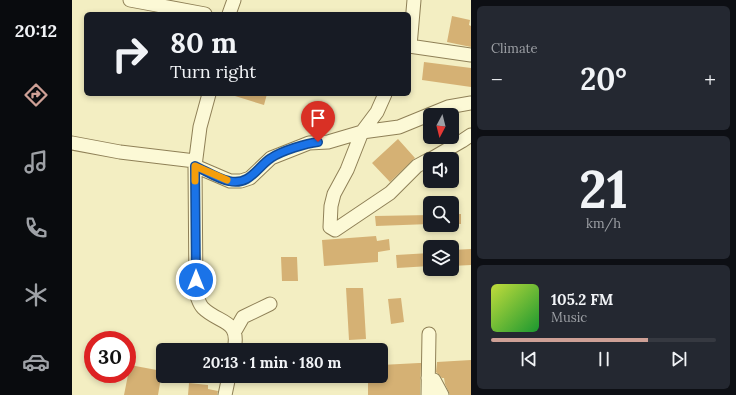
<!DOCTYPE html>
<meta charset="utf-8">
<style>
:root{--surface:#171b24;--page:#242831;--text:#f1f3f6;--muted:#9ea1a6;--line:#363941;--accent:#cea096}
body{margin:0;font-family:Lora,serif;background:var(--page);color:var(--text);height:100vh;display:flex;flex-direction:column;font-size:15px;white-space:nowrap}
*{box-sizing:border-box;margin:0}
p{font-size:13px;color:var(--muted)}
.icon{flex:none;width:22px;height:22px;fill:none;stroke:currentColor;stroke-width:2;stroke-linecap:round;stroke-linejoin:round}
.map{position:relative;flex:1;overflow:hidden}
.sheet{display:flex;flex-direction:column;gap:6px;padding:6px;background:#0d0f14;width:265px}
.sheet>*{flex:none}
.top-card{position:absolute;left:12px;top:12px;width:327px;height:84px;border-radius:6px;box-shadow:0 2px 6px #0003;background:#171b24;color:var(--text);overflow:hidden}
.needle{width:26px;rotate:187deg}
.tools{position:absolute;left:351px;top:108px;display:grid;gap:8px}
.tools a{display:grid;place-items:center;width:36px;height:36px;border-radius:6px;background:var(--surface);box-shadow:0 2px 6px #0003;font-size:20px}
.speed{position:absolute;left:12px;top:331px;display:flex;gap:8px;font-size:20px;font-weight:700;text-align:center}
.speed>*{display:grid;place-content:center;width:52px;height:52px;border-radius:50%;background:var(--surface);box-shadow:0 2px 6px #0003;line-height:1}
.speed .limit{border:6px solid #d22;background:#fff;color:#111}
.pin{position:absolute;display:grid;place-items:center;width:34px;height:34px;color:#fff;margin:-41px -17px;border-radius:50% 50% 50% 0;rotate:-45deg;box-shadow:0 0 4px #0007}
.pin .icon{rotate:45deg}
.me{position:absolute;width:44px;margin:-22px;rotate:0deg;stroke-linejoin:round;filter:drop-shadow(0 0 3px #0008)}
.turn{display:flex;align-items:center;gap:14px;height:84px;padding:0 20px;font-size:18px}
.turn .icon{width:52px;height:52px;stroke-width:2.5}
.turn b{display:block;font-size:28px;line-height:34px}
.big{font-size:30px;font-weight:700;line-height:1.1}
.sheet .card{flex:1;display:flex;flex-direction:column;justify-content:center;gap:6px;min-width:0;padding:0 14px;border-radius:6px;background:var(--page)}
.sheet .dial{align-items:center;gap:0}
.dial b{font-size:52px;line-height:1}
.song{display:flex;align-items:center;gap:12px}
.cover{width:48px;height:48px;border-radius:6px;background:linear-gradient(135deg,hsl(70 70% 55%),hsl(130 70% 35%))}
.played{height:4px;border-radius:2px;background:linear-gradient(90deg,var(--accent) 70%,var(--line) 70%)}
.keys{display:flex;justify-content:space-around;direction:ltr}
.heat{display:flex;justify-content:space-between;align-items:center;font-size:22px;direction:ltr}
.trip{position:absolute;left:84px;top:343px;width:232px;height:40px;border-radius:6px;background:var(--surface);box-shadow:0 2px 6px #0003;font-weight:700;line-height:40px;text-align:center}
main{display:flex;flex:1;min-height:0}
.menu{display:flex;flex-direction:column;width:72px;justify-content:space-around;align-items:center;background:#090b0e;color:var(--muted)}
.menu .icon{width:28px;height:28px}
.menu .active{color:var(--accent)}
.menu b{font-size:18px;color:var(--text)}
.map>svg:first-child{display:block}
.building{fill:#d5b174}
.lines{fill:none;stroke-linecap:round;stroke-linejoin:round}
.minor-casing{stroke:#8f8057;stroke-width:15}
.minor{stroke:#fcf9d6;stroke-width:13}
.route-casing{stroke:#114b97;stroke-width:10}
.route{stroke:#1a73e8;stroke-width:7}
.slow{stroke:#f59e0b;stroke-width:7}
</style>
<main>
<nav class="menu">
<b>20:12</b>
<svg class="icon active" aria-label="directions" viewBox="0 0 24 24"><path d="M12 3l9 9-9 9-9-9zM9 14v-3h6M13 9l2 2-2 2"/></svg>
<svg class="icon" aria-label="music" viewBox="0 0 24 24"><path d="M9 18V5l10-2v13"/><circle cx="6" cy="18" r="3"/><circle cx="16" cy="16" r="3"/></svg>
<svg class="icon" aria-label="phone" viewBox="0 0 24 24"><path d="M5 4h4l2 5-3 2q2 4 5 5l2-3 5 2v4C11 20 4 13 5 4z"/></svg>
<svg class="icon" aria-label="climate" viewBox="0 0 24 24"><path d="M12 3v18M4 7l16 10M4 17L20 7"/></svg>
<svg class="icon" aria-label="car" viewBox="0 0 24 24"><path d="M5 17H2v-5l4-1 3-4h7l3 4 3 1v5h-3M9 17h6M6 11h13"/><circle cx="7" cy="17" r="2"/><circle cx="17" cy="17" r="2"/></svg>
</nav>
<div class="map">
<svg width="399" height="395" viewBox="0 0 399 395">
<rect width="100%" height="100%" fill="#f3eec2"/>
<!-- building -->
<path class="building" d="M380,16L398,20L397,25L399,26V47L375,42Z
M352,62L399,68V87L350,80Z
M163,94H195L192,105L163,96Z
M326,139L343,158L318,182L300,163Z
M380,214H389V224H380Z
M358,215V224L304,226L303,216Z
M304,236L305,241L317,239L318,250L306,252V262L252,266L250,240Z
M399,249V265L380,266V250Z
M358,253V266L325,268L324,255Z
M209,257H225L226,281H210Z
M274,288H291L294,339L277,340Z
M329,298L332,322L319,324L316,299Z
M399,360V395H378L373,384L372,378H370L364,372L365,362Z
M347,363H349L348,395H296V376H309V365Z
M58,365L90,371L86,395H52Z
M117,383L136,385V389L146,391L145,395H116Z"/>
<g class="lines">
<defs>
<path id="minor" d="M58,0L133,14
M157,14L162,0
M337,46L399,55
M338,46L342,0
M137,94L128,127L123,166L124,294C126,298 127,304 131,308C147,324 169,319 162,350
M313,94L305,112L290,132L275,170L262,194L259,206L258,227L263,230L318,193L345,166L358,159
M0,143L48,152L123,161
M359,159L390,141L399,135
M123,166L158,181H169L178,178L199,158L237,143L256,142L290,132L327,127L376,107L399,103
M163,331L171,317L198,304
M356,378L362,380L370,395
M153,395L157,376
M356,395L357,334"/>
</defs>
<!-- minor casing -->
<use href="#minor" class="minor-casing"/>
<!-- minor -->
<use href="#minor" class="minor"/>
</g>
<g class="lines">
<defs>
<path id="route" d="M124,280L123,166C134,171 146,179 157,181C178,186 185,167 199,158C209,151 235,143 246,142"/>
</defs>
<!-- route casing -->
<use href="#route" class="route-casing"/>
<!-- route -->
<use href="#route" class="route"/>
<!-- slow -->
<path class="slow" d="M123,181V166L155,180"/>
</g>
</svg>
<div class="tools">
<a><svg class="needle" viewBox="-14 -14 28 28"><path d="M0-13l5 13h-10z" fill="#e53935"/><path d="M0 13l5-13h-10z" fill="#9ea1a6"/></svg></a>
<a><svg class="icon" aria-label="sound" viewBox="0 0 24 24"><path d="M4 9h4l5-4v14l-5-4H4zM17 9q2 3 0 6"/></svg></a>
<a><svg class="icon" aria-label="search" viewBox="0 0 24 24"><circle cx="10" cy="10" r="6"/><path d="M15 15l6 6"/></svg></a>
<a><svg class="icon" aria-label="layers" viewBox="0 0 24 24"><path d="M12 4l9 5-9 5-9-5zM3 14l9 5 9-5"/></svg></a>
</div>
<div class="speed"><div class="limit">30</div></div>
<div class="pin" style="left:246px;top:142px;background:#d93025"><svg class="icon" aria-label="arrive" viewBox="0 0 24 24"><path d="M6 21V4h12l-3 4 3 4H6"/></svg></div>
<svg class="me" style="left:124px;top:280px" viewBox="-20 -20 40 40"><circle r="17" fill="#1a73e8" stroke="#fff" stroke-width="3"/><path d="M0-11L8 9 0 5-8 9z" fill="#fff"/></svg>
<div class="trip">20:13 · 1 min · 180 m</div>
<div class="top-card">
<div class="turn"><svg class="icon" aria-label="right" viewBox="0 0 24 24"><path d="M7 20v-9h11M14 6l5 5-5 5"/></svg><div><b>80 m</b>Turn right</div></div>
</div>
</div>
<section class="sheet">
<div class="card"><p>Climate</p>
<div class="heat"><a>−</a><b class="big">20°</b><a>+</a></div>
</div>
<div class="card dial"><b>21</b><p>km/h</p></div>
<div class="card">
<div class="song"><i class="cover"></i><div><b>105.2 FM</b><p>Music</p></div></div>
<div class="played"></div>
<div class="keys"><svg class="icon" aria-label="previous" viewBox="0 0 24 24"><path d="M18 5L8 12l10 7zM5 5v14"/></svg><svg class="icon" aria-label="pause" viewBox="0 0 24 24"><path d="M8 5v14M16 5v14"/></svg><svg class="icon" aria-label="next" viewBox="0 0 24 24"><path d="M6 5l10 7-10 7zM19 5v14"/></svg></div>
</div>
</section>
</main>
